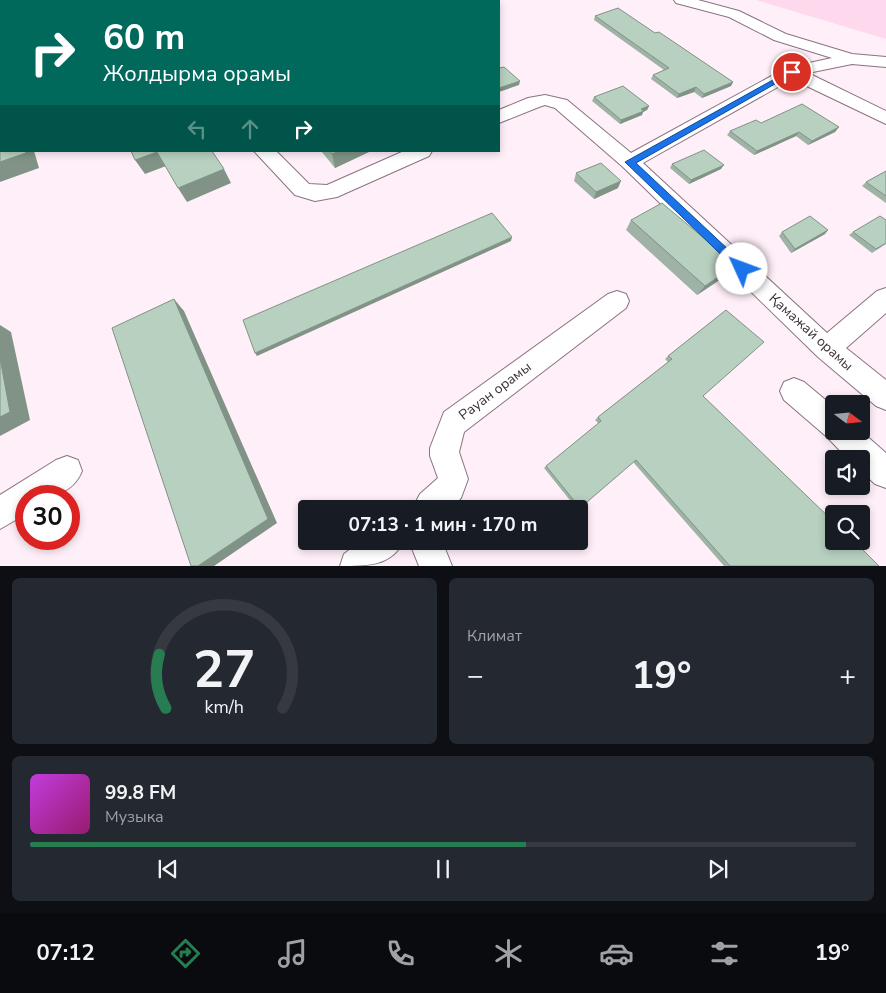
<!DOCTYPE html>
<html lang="ru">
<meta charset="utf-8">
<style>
:root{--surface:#171b24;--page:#242831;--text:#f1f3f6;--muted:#9ea1a6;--line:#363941;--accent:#277d51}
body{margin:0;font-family:"Nunito Sans",sans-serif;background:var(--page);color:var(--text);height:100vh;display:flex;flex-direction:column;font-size:19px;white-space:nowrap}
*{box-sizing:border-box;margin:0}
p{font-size:16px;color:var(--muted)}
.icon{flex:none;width:28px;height:28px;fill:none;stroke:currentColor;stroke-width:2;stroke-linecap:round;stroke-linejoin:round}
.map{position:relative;height:566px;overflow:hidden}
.panel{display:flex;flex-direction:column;gap:12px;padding:12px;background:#0d0f14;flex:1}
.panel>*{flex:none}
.hud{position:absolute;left:0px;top:0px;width:500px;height:152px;box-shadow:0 2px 8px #0003;background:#00695c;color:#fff;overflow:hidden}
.needle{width:32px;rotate:106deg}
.fabs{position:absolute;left:825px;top:395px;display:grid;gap:10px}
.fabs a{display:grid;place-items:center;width:45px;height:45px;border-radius:5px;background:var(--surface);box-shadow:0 2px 8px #0003;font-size:25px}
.speed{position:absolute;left:15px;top:485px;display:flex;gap:10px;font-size:25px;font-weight:700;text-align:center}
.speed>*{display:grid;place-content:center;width:65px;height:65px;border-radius:50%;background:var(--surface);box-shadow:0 2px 8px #0003;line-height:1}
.speed .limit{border:8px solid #d22;background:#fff;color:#111}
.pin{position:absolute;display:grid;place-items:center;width:42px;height:42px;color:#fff;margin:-21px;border:2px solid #fff;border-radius:50%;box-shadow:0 1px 5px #0007}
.me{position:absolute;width:55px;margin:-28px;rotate:313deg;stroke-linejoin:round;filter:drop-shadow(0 0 4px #0008)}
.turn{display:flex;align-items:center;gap:18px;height:105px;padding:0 20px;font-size:22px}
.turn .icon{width:65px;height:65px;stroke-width:2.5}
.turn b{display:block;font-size:35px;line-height:42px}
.lanes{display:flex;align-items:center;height:48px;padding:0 20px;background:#0003;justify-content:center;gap:25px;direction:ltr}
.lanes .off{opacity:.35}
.big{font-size:38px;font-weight:700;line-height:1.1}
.panel .widget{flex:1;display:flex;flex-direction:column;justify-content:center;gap:8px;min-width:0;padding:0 18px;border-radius:8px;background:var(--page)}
.panel .dial{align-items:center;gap:0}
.dial svg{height:130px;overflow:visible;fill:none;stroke:var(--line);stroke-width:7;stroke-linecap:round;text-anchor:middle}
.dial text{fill:var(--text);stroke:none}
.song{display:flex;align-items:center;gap:15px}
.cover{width:60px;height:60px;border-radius:8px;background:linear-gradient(135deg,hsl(290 70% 55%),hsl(320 70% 35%))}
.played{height:5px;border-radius:2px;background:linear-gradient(90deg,var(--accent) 60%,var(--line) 60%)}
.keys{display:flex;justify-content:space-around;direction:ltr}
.heat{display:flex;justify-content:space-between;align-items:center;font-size:28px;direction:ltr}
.panel .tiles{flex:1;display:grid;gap:12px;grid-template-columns:1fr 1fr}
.widget:last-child{grid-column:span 2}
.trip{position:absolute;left:298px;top:500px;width:290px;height:50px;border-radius:5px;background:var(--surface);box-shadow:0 2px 8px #0003;font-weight:700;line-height:50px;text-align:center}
.menu{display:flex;height:80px;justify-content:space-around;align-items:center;background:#090b0e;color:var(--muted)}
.menu .icon{width:35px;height:35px}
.menu .current{color:var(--accent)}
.menu b{font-size:22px;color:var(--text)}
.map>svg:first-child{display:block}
.green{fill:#fed9ee}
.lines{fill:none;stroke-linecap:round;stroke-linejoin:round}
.minor-casing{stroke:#897380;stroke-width:2}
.minor{fill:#fff;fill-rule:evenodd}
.wall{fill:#9eb3a5}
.shaded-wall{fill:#819286}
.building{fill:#b8d0c0;stroke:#819286}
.route{fill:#1a73e8;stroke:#114b97}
.labels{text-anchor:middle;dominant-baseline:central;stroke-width:4.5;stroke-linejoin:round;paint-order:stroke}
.street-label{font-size:14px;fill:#3b3137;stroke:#fff}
</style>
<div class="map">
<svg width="886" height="566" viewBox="0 0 886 566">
<rect width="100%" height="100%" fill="#ffeff8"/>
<!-- green -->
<path class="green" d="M756,0H886V39Z"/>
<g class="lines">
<defs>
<path id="minor" d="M243,0H259V1H244Z
M674,0H698L739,11L786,34L852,54L886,57V67L852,64L808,73L886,111V124L792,79L643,163L827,333L877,291L886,288V313L846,348L886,380V410L876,406L818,357L623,167L555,108L545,105L539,107L499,123V110L528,98L545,95L567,100L631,153L786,68L832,58L774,40L729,17L676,3Z
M0,37H1V47H0Z
M254,151H276L309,184L327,185L404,151H432L429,156L337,197L315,201L295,195Z
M617,291L626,294L629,301L626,308L464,432L459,452L468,479L461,498L450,509H412L420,494L438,478L430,456V448L444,412L608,294Z
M794,378L804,382L834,407V431H861L886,453V488L875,484L861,471V459H848L827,437L784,400L780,391L784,382Z
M67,456L78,460L82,471C72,496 50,496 26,496V514L0,529V495L56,460Z
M361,541H404C391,566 368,566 340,566L344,554Z
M409,541H442L452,566H419Z"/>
</defs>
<!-- minor casing -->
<use href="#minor" class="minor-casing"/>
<!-- minor -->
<use href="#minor" class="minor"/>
</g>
<!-- wall -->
<path class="wall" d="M595,16L655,33L733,82L731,86L702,98L694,92L677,98L651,79L653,75L664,70L594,20Z
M594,97L649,106L647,110L643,112L642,115L620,124L592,101Z
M761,123L839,127L835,132L808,145L796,136L754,155L727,135L730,131Z
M321,151H371L335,168Z
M672,164L721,169L689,184L670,168Z
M886,171V203L862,186L866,182Z
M576,173L618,188L594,199L574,181Z
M631,220L727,275L697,295L626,230Z
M782,232L825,234L791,253L779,236Z
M853,232L886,244L872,253L849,235Z
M726,310L703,396L879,566H724L633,462L579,509H577L544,468L546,466L599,424L595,420L598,417L668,362L665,359L668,356Z"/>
<!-- shaded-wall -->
<path class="shaded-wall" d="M336,0H347L348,1H333Z
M351,0H375L372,1H352Z
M520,81L519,85L499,92V88Z
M733,82L731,86L702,98L704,94Z
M696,87L694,92L677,98L679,94Z
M649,106L647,110L643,112L642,115L620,124L621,120L641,109Z
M839,127L835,132L808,145L812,141Z
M799,132L796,136L754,155L757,151Z
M25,151H34L39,168L0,182V162Z
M338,151H371L335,168L332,154Z
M157,152L166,166L145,174L135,160Z
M724,165L721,169L689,184L691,180Z
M224,169L231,183L187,202L178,188Z
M621,181L618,188L594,199L596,192Z
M828,230L825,234L791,253L795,249Z
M512,237L511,241L257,356L255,353Z
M736,265L727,275L697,295L705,286Z
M174,299L184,311L277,523L214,566H198Z
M0,325L11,332L30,420L0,436Z"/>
<!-- building -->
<path class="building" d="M260,0H336L333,1H261Z
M618,8L655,33L659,32L733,82L704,94L696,87L679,94L653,75L669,68L595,16Z
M504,67L520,81L499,88V68Z
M0,72H1V151H25L26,153L0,162Z
M623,86L649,106L641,109L644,111L621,120L594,97Z
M802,104L839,127L812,141L799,132L757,151L730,131L756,120L761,123Z
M704,150L724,165L691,180L672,164Z
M131,151H212L224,169L178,188L157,152L135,160Z
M330,151H338L332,154Z
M601,163L621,181L596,192L576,173Z
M886,171V196L866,182Z
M662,203L736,265L705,286L631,220Z
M492,213L512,237L255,353L243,320Z
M810,216L828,230L795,249L782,232Z
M880,216L886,220V243L876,249L853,232Z
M174,299L268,519L198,566H191L112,328Z
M726,310L764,342L703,396L834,522V541H854L879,566H730L636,460L580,508L546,466L601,421L598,417L672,359L668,356Z
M0,358L10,412L0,417Z"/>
<!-- route -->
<path class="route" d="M789,71L796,72L636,163L746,266L748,269L742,274L739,272L625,162Z"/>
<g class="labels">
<!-- street labels -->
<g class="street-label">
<text transform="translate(811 332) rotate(42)">Қамажай орамы</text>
<text transform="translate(495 391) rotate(-37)">Рауан орамы</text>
</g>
</g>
</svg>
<div class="fabs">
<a><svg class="needle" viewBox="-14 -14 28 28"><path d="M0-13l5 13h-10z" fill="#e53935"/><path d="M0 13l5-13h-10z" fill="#9ea1a6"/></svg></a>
<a><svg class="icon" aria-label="sound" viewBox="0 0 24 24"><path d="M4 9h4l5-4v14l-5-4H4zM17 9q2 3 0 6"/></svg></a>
<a><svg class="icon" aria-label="search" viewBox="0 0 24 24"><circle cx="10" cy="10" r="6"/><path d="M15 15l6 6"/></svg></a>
</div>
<div class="speed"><div class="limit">30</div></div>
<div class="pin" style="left:792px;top:72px;background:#d93025"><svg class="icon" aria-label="arrive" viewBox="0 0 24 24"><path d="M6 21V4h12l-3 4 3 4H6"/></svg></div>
<svg class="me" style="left:742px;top:269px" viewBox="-20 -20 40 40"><circle r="19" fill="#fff"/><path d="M0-13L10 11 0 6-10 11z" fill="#1a73e8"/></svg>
<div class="trip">07:13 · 1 мин · 170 m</div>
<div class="hud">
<div class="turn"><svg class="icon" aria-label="right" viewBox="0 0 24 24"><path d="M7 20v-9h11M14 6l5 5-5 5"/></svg><div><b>60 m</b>Жолдырма орамы</div></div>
<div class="lanes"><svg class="icon off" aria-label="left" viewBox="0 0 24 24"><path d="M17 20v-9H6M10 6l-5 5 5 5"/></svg><svg class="icon off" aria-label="ahead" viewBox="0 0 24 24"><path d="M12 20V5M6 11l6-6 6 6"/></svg><svg class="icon" aria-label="right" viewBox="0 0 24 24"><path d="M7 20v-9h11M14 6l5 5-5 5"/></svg></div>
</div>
</div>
<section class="panel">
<div class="tiles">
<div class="widget dial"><svg viewBox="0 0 100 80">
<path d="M14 69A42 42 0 1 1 86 69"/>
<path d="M14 69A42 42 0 0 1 10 36" stroke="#277d51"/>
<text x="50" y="56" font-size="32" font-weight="700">27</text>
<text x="50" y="72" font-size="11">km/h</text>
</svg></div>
<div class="widget"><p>Климат</p>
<div class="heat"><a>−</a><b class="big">19°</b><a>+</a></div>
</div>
<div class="widget">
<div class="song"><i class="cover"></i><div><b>99.8 FM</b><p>Музыка</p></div></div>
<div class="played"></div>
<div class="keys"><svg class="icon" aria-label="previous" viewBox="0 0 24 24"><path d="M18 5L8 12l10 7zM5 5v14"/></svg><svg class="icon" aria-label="pause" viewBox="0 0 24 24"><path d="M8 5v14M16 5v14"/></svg><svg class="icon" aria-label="next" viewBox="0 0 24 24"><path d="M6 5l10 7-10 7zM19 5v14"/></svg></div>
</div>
</div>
</section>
<nav class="menu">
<b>07:12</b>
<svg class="icon current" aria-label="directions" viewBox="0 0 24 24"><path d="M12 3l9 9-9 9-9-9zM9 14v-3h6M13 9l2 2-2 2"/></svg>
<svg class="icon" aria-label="music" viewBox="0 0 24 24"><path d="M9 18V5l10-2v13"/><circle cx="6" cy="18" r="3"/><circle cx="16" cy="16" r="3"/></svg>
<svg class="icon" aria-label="phone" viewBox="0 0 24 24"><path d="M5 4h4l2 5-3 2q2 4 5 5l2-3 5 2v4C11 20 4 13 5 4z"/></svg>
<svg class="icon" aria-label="climate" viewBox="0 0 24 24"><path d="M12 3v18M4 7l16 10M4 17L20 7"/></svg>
<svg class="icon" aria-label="car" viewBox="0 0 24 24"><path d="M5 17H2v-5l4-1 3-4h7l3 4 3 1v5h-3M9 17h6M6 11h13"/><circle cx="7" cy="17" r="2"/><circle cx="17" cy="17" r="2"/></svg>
<svg class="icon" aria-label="filters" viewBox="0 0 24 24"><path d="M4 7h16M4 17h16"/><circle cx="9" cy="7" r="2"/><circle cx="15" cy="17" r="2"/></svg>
<b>19°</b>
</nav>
